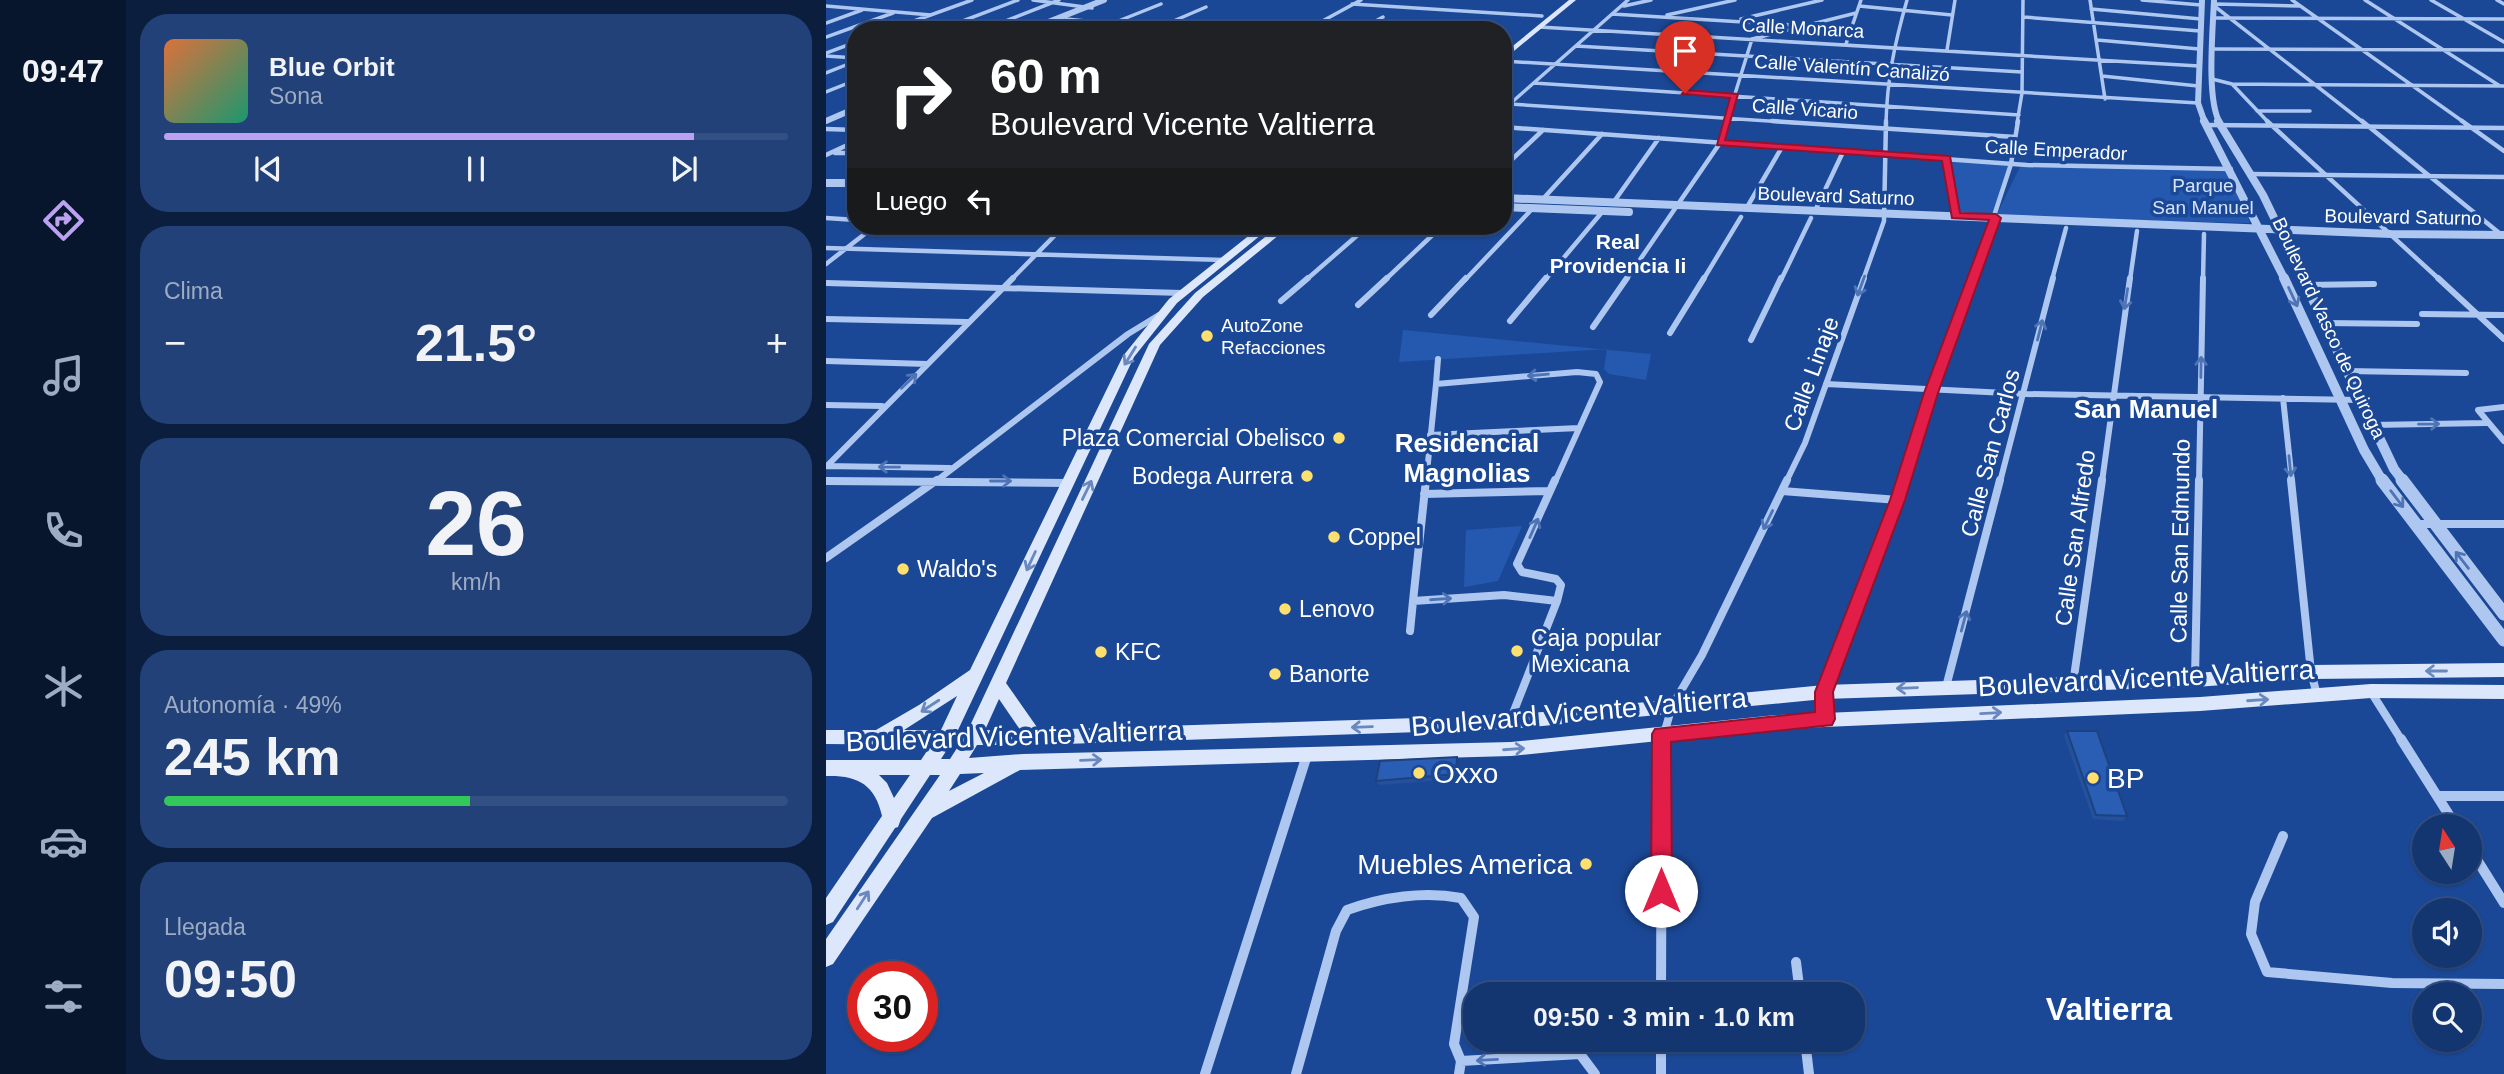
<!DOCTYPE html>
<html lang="es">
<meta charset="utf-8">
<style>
:root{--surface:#143670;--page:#214178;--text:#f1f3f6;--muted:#9dabc3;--line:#335083;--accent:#bca0f2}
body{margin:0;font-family:Helvetica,sans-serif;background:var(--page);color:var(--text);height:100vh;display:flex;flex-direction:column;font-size:26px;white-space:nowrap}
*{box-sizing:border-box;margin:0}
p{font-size:23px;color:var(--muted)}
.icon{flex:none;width:38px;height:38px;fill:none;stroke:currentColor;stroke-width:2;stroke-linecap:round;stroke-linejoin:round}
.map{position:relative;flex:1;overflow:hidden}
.panel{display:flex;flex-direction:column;gap:14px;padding:14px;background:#0b1e3e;width:700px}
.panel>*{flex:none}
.banner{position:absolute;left:21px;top:21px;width:665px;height:214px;border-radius:28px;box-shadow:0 2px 5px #0004,0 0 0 2px var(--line);background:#202124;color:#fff;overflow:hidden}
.needle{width:46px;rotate:348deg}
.buttons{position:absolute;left:1586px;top:814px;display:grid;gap:14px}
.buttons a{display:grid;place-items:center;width:70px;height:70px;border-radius:50%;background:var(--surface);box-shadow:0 2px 5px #0004,0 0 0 2px var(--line);font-size:35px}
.speed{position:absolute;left:21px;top:961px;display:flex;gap:14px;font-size:35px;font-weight:700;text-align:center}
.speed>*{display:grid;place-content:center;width:91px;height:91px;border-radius:50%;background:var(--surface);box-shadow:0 2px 5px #0004,0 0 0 2px var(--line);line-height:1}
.speed .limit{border:10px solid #d22;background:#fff;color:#111}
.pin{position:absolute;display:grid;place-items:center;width:60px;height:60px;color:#fff;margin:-72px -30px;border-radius:50% 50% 50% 0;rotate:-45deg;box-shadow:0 0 7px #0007}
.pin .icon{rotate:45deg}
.me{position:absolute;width:77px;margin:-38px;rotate:0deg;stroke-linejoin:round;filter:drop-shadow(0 0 5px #0008)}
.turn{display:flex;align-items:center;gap:24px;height:147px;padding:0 28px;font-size:32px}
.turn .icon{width:91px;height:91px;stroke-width:2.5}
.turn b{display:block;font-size:49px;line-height:60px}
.then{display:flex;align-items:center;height:66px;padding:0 28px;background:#0003;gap:14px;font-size:26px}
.big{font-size:52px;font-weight:700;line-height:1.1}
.panel .tile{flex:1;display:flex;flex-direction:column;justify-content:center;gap:10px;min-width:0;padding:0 24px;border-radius:28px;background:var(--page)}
.panel .dial{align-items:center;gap:0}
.dial b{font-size:91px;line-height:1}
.song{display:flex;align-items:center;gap:21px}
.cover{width:84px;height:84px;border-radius:10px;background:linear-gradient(135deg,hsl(20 70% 55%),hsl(160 70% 35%))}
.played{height:7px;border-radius:4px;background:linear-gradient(90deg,var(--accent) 85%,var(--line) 85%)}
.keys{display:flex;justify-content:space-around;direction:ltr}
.heat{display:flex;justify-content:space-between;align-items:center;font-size:38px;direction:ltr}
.charge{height:10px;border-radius:5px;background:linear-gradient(90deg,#34c759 49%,var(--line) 0)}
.trip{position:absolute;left:637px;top:982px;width:402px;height:70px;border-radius:28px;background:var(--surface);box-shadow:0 2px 5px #0004,0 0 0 2px var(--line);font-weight:700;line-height:70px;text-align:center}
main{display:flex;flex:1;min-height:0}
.menu{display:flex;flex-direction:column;width:126px;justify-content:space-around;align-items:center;background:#08162d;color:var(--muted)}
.menu .icon{width:49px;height:49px}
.menu .current{color:var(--accent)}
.menu b{font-size:32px;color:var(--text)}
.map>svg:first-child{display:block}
.green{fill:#2459af}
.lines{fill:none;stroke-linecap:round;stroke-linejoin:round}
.minor-far4{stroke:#aec7f0;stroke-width:3.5}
.minor-far3{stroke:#aec7f0;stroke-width:4.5}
.minor-far2{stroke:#aec7f0;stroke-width:6}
.minor-far1{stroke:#aec7f0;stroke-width:8}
.minor{stroke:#aec7f0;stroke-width:10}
.tertiary-far3{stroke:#aec7f0;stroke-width:6}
.tertiary-far2{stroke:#aec7f0;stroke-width:8}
.tertiary-far1{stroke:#aec7f0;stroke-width:10}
.tertiary{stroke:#aec7f0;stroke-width:13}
.secondary{fill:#dce7fb;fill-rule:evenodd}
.wall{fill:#24519b}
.shaded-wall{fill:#1d427e}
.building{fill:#2a5eb4;stroke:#1d427e;stroke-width:2}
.oneway{stroke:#4e74b6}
.oneway2{stroke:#6888be}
.route{fill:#e11d48;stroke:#92132f;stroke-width:2}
.poi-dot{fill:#ffdf6d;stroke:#1b4896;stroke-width:2.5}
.labels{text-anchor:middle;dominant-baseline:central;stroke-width:7;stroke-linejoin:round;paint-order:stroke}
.far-street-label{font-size:19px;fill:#fff;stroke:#1b4896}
.far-park-label{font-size:19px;fill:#d5e4fb;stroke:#1b4896}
.far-poi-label{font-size:19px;fill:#fff;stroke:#1b4896;text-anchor:start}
.far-quarter-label{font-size:21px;font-weight:bold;fill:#fff;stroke:#1b4896}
.street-label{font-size:23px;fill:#fff;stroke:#1b4896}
.poi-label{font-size:23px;fill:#fff;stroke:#1b4896;text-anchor:start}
.quarter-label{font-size:26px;font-weight:bold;fill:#fff;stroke:#1b4896}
.near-street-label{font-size:28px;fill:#fff;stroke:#1b4896}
.near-poi-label{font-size:28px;fill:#fff;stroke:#1b4896;text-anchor:start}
.near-quarter-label{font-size:32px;font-weight:bold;fill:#fff;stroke:#1b4896}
</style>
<main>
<nav class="menu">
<b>09:47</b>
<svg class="icon current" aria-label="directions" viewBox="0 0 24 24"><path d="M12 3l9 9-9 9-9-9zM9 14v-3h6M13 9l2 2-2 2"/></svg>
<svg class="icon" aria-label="music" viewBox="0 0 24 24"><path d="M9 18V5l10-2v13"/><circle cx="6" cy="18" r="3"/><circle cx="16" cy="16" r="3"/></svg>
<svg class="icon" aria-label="phone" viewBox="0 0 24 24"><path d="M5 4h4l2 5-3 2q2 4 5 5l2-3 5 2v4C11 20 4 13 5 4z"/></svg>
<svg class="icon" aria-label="climate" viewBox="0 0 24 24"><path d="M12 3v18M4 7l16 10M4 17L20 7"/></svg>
<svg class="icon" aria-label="car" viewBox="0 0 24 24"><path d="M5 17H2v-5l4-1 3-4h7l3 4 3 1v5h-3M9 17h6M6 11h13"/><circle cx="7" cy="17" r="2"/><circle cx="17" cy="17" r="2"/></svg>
<svg class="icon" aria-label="filters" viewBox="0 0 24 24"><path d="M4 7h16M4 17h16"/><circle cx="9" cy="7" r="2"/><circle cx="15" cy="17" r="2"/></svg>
</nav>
<section class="panel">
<div class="tile">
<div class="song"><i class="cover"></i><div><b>Blue Orbit</b><p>Sona</p></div></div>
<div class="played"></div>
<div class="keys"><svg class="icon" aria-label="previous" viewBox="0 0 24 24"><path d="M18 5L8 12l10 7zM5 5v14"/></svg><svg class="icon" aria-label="pause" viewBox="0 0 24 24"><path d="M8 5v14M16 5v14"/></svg><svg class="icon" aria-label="next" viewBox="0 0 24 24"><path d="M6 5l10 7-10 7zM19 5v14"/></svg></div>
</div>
<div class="tile"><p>Clima</p>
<div class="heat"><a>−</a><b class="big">21.5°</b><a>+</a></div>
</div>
<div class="tile dial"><b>26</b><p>km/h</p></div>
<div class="tile"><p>Autonomía · 49%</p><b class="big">245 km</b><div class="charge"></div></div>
<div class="tile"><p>Llegada</p><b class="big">09:50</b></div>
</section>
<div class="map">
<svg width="1678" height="1074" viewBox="0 0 1678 1074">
<rect width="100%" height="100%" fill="#1b4896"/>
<!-- green -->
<path class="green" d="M1120,158L1185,164L1172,212L1194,167L1402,170L1424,223L1129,216Z
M577,330L825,354L820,380L783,374L778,369L781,349L573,362Z
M696,526L672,581L638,587L640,530Z"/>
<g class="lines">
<!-- minor-far4 -->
<path class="minor-far4" d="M207,0L266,8
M1264,0L1279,99
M1316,0L1375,5
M1466,0L1639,123
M1539,0L1674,86
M1605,0L1678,42
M1671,0L1678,4
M526,4L716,16
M1390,4L1473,6
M1387,5L1538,123
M0,6L105,15
M798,6L825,0
M1033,6L1126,15
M1265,9L1375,19
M786,14L967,25
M841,15L909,0
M1198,17L1374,31
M1387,18L1678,19
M240,19L350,30
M915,19L996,0
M290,22L335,4
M0,23L36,10
M336,26L380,7
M713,27L1373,66
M217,29L234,30
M63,30L146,0
M113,30L192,0
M157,30L233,0
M480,30L535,0
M533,30L557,17
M588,30L601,22
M646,30L653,25
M0,37L67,13
M1271,40L1373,49
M1020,44L1035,0
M750,46L1196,72
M1385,49L1678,50
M1121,50L1129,0
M0,53L30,42
M0,56L30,58
M677,61L1372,103
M0,73L30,61
M1276,76L1372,86
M1386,79L1406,84L1443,123
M708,83L1193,115
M1406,84L1678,86
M0,92L30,80
M684,104L973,123
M677,110L802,0
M1431,111H1484
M900,123L926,39L1030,13
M1060,123C1061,79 1069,42 1081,0
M1191,123L1196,93L1197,0"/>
<!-- minor-far3 -->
<path class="minor-far3" d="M946,121L1189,137
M1441,121L1614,280
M1536,121L1677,236
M1636,121L1678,151
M1381,125L1678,128
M677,127L1201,165L1405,169
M0,129L30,130
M9,153H30
M0,155L30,141
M1120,158L1129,216
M677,168L717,130
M1424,174L1678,177
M716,200L776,134
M787,203L833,138
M920,209L956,147
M989,211L1017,152
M0,218L30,220
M311,226L436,230
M0,248L397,260
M0,264L49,226
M185,280L238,226
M480,280L542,226
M559,280L616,226
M639,280L707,208
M719,280L777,211
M800,280L894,143L901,121
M877,280L915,217
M955,280L985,218
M1037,280L1058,221L1060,121
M1147,280L1185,164L1192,121
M1226,280L1240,228
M1304,280L1311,231
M1377,280L1378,234"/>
<!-- minor-far2 -->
<path class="minor-far2" d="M1612,278L1678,339
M0,283L356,293
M1479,285L1548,284
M455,301L482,278
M532,305L561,278
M1596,314L1678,315
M605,315L640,278
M0,319L141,322
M684,321L720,278
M1496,323L1591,324
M767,327L801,278
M844,333L878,278
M925,340L955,278
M0,361L101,364
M1520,371L1640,373
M610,384L612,359
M1000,384L1200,394L1534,400
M1457,398L1466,482
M0,405L56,406
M1678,407L1652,410L1678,441
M1546,425L1660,423
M604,435L753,428
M0,466L124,468
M1,466L187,278
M0,481L68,482
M109,482L302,334L333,315
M600,482L610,384L751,372L770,374L774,382L729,482
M960,482L979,443L1038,278
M1078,482L1105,393L1147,278
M1174,482L1227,278
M1276,482L1304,278
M1373,482L1377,278"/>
<!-- minor-far1 -->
<path class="minor-far1" d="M600,480L587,601L678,595L731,601
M729,480L691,564L696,572L730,579L735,585L731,601
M1465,480L1485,672L1491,695
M0,481L242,483
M956,491L1072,500
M598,494L724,491
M1591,524H1678
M0,558L111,480
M584,631L587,601
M1369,679L1373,480
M1247,684L1276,480
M1120,687L1174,480
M1545,692L1576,741
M999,719L998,692L1078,480
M684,721L731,601
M836,741L846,706L876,655L961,480"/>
<!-- minor -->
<path class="minor" d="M1575,739L1630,826
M1613,796H1678
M1457,836L1429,902L1425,934L1441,972L1566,983L1678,984
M1643,847L1678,903
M970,962L974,994
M835,994L836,739
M835,1040V1074
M979,1040L983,1074
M635,1061L754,1054L769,1074
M379,1074L481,755
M470,1074L510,931L521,910C557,897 598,891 635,898L648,917L628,1044L635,1061L633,1074"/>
<!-- tertiary-far3 -->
<path class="tertiary-far3" d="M1376,0L1372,103L1379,123
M1388,0C1387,28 1380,100 1394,123
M202,30L278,0
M0,121L30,108"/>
<!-- tertiary-far2 -->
<path class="tertiary-far2" d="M1378,121L1459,280
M1392,121L1437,195L1478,280
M0,183H30
M677,198L1565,234L1678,235
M677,207L803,212"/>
<!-- tertiary-far1 -->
<path class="tertiary-far1" d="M1458,278L1538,450L1557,482
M1477,278L1568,469L1578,482"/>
<!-- tertiary -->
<path class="tertiary" d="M1556,480L1678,640
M1576,480L1678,614"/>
<!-- secondary -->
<path class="secondary" d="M743,0H750L677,60V54Z
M435,226H446L351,303L308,357L132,730H142L323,344L369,293L453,226H464L377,297L334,345L180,683L213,730L684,715L998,685L1369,673L1485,665L1678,663V677L1485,679L1369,687L998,699L684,729L209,745H151L143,758L197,754L685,742L950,715L1374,697L1545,684L1678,685V699L1545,698L1374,711L950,729L685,756L194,770L106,818L7,964L0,967V939L114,775H104L75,819L72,827L69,828L7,922L0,925V898L56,816C49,784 31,775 0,776V760H95L105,745L0,744V730H50L93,705L144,670L297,356L343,299ZM131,696L115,730H78ZM173,699L195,731L159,730ZM124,745H133L124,759H115ZM158,773L123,791L134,774ZM53,775H84L68,798L61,783Z"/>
</g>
<!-- wall -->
<path class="wall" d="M1241,731L1301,816L1297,821L1267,819L1238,736Z
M631,757L633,762L632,779L553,785L550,781Z"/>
<!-- shaded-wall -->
<path class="shaded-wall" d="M631,757L633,762L632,779L630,774Z"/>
<!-- building -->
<path class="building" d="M1241,731H1271L1301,816L1270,815Z
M631,757L630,774L550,781L554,761Z"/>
<!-- one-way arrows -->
<defs><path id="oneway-shaft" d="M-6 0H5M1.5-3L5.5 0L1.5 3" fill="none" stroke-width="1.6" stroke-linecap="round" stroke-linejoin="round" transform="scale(1.75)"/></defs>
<g class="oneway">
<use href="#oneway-shaft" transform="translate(1035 286) rotate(110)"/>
<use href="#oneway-shaft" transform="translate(1467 297) rotate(65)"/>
<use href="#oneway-shaft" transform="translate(1300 299) rotate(99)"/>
<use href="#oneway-shaft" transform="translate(1214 330) rotate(-76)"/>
<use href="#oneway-shaft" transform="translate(1375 367) rotate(-89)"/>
<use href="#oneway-shaft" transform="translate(712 375) rotate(175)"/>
<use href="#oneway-shaft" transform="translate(83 381) rotate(-44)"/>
<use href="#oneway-shaft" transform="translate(1603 424) rotate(-1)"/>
<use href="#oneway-shaft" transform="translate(1464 466) rotate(84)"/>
<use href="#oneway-shaft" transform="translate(63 467) rotate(-179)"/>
<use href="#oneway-shaft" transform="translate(175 481)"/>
<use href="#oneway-shaft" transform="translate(1571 499) rotate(53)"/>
<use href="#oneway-shaft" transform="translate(942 520) rotate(116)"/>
<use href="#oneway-shaft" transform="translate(708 528) rotate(-66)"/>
<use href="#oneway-shaft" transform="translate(1636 560) rotate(-128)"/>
<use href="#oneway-shaft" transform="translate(615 599) rotate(-4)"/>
<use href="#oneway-shaft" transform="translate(1138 621) rotate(-75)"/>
<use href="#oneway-shaft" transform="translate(661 1060) rotate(177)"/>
</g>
<g class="oneway2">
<use href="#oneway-shaft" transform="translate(304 356) rotate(122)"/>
<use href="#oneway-shaft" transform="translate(261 490) rotate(-64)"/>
<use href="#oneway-shaft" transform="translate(205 561) rotate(115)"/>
<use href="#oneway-shaft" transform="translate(1610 671) rotate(180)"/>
<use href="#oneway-shaft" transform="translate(1081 688) rotate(178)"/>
<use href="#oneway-shaft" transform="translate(1432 700) rotate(-4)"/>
<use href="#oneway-shaft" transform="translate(104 706) rotate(147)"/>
<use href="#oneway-shaft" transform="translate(1165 713) rotate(-3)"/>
<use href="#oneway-shaft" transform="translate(536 727) rotate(178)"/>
<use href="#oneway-shaft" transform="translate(688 749) rotate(-4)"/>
<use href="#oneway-shaft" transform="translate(265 760) rotate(-2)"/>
<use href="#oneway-shaft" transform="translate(37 900) rotate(-57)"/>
</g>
<!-- route -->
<path class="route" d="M859,90L912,94L899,140L1124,156L1134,213L1170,214L1175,218L1112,393L1079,500L1007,692L1009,719L1006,725L845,742L846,891L843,898L835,902L828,898L825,891L826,734L829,729L989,712V692L1064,500L1098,393L1163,220L1126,218L1116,161L891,145L904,98L856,94Z"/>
<!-- markers -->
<g class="poi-dot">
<circle cx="381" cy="336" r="7"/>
<circle cx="513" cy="438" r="7"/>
<circle cx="481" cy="476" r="7"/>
<circle cx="508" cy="537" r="7"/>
<circle cx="77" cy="569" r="7"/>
<circle cx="459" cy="609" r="7"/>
<circle cx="691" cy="651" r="7"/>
<circle cx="275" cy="652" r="7"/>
<circle cx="449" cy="674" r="7"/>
<circle cx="593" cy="773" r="7"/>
<circle cx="1267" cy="778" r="7"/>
<circle cx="760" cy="864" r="7"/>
</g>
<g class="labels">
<!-- far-street labels -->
<g class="far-street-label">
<text transform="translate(977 28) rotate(3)">Calle Monarca</text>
<text transform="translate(1026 68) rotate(4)">Calle Valentín Canalizó</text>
<text transform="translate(979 109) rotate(4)">Calle Vicario</text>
<text transform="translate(1230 150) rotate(3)">Calle Emperador</text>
<text transform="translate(1010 196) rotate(2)">Boulevard Saturno</text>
<text transform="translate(1577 217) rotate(1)">Boulevard Saturno</text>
<text transform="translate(1503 328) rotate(65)">Boulevard Vasco de Quiroga</text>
</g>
<!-- far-park labels -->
<g class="far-park-label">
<text x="1377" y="185">Parque<tspan x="1377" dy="22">San Manuel</tspan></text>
</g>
<!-- far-poi labels -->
<g class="far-poi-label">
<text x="395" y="325">AutoZone<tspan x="395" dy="22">Refacciones</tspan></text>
</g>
<!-- far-quarter labels -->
<g class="far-quarter-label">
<text x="792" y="241">Real<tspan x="792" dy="24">Providencia Ii</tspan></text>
</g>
<!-- street labels -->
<g class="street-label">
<text transform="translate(985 374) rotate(-70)">Calle Linaje</text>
<text transform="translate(1164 453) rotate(-75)">Calle San Carlos</text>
<text transform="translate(1249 538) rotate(-82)">Calle San Alfredo</text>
<text transform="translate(1354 541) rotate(-89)">Calle San Edmundo</text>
</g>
<!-- poi labels -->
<g class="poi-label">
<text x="499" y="438" text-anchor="end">Plaza Comercial Obelisco</text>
<text x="467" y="476" text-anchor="end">Bodega Aurrera</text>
<text x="522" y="537">Coppel</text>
<text x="91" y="569">Waldo's</text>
<text x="473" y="609">Lenovo</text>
<text x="705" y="638">Caja popular<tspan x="705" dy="26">Mexicana</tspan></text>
<text x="289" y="652">KFC</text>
<text x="463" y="674">Banorte</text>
</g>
<!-- quarter labels -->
<g class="quarter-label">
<text x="1320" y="409">San Manuel</text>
<text x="641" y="443">Residencial<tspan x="641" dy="30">Magnolias</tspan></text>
</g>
<!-- near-street labels -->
<g class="near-street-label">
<text transform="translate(1320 678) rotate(-3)">Boulevard Vicente Valtierra</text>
<text transform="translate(753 712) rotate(-5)">Boulevard Vicente Valtierra</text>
<text transform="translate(188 736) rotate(-2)">Boulevard Vicente Valtierra</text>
</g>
<!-- near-poi labels -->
<g class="near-poi-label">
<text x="607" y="773">Oxxo</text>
<text x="1281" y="778">BP</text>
<text x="746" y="864" text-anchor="end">Muebles America</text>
</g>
<!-- near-quarter labels -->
<g class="near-quarter-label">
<text x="1283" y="1009">Valtierra</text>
</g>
</g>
</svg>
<div class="buttons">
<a><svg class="needle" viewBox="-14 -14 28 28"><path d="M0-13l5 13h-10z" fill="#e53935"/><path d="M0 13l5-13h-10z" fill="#9dabc3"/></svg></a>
<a><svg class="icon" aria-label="sound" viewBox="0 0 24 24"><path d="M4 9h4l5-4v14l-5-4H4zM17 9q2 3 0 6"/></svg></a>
<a><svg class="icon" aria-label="search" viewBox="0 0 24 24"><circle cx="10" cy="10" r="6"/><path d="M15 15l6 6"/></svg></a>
</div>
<div class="speed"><div class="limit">30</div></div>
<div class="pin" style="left:859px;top:93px;background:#d93025"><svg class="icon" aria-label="arrive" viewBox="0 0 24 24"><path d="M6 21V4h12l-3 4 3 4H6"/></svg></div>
<svg class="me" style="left:835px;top:891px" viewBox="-20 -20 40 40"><circle r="19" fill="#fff"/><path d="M0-13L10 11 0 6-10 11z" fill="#e11d48"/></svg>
<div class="trip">09:50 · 3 min · 1.0 km</div>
<div class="banner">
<div class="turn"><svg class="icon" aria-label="right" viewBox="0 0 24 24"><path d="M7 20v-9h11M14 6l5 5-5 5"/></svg><div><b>60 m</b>Boulevard Vicente Valtierra</div></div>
<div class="then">Luego<svg class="icon" aria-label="left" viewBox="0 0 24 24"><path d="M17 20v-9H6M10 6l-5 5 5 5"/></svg></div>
</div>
</div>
</main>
